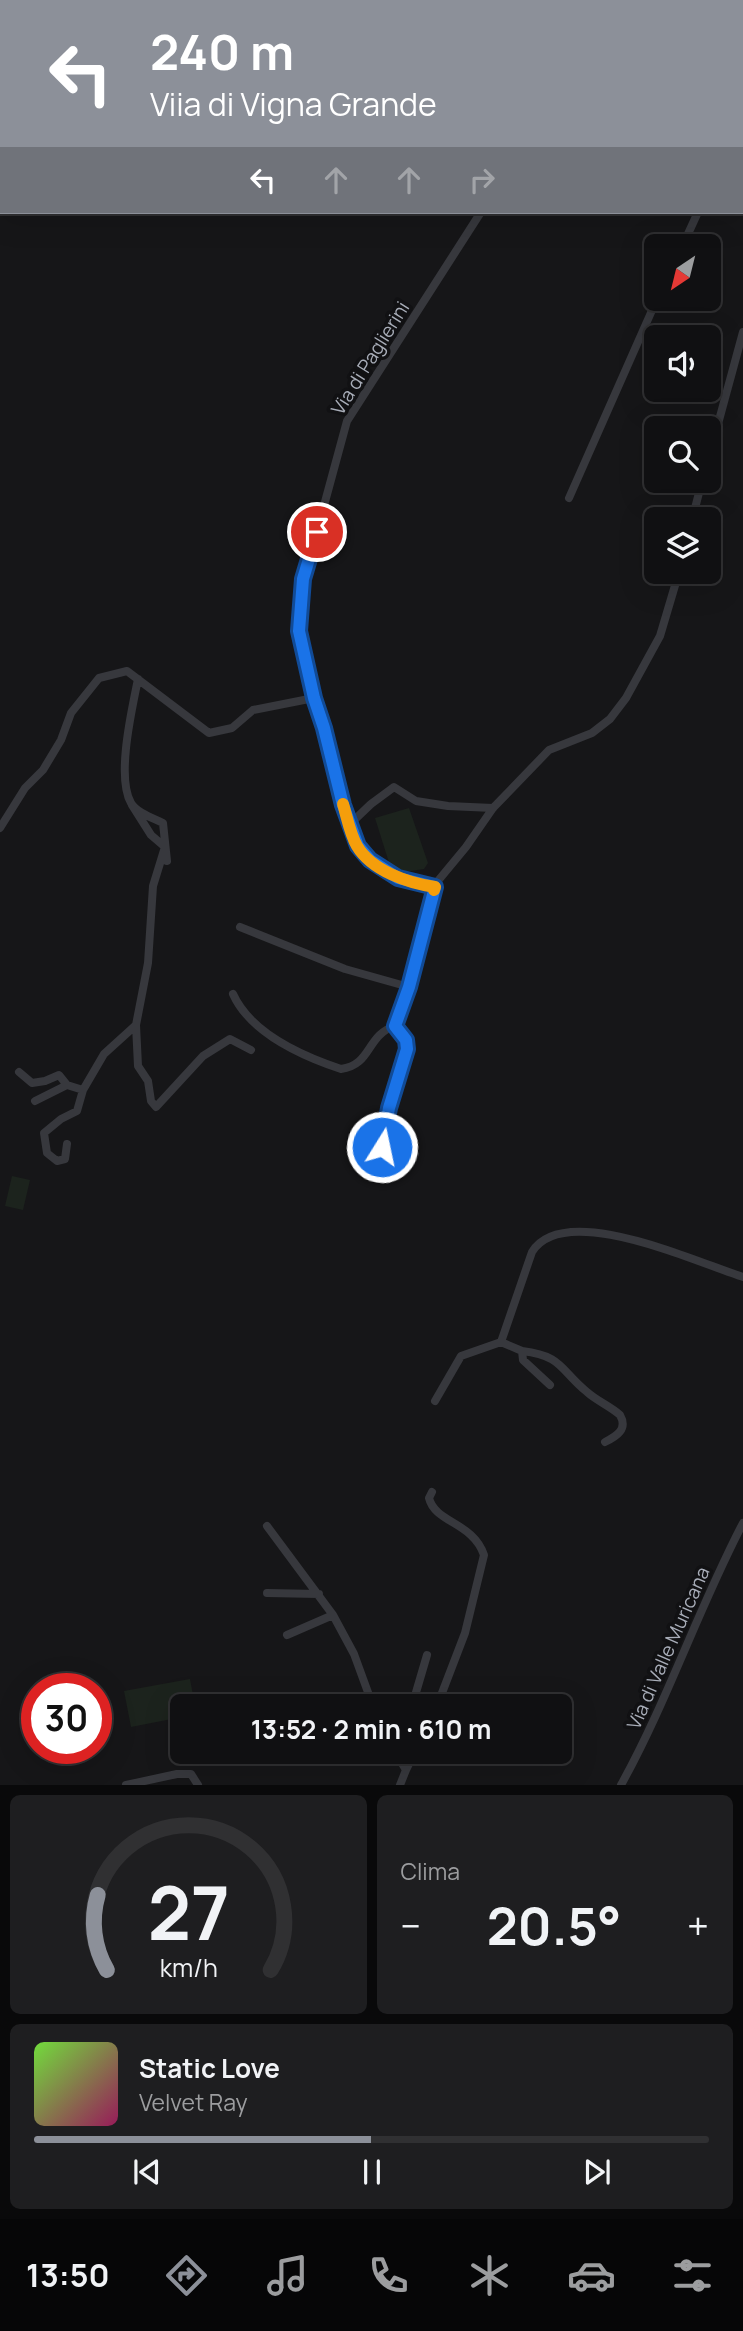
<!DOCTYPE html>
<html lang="it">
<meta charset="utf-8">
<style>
:root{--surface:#101012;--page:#1e1e20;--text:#f1f3f6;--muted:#9c9d9f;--line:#303032;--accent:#8c9099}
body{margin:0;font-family:Manrope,sans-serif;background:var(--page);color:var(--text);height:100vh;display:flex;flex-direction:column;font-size:26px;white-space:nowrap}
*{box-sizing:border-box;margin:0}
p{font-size:23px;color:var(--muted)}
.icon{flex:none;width:38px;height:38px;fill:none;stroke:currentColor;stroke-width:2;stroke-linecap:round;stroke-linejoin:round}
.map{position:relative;height:1785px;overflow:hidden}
.details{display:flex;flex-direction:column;gap:10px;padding:10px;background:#09090a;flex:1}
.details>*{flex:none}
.guide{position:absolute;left:0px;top:0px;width:744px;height:214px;box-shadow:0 7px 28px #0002,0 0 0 2px var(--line);background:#8c9099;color:#fff;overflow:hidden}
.needle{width:46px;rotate:215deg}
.buttons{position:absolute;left:644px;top:234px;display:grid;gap:14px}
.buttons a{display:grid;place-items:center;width:77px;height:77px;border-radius:10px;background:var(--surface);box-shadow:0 7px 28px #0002,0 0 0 2px var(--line);font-size:35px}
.speed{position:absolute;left:21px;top:1673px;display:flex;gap:14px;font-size:35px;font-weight:700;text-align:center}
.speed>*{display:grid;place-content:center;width:91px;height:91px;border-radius:50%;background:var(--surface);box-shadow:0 7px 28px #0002,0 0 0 2px var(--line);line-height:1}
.speed .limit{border:10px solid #d22;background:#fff;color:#111}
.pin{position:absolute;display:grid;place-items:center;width:60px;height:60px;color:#fff;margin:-30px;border:4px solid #fff;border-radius:50%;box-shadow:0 2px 7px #0007}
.me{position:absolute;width:77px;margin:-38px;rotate:10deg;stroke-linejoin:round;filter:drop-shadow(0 0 5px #0008)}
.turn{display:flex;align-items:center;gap:24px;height:147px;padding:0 35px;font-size:32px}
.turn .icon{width:91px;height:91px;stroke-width:2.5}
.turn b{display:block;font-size:49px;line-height:60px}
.lanes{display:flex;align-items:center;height:66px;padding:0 35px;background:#0003;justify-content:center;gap:35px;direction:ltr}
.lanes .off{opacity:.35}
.big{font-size:52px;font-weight:700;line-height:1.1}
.details .card{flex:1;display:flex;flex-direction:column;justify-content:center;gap:10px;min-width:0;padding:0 24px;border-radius:10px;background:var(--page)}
.details .dial{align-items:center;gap:0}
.dial svg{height:182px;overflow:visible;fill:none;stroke:var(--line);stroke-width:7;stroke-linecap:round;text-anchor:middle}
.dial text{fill:var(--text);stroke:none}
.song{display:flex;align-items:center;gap:21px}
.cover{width:84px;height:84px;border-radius:10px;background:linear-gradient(135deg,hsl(100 70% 55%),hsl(330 70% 35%))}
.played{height:7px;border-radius:4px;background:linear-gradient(90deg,var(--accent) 50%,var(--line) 50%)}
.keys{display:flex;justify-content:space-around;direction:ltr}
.heat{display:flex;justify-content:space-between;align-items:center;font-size:38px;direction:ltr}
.details .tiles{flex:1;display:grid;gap:10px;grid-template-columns:1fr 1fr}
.card:last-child{grid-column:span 2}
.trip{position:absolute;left:170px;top:1694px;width:402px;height:70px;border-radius:10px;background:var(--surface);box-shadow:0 7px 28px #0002,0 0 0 2px var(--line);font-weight:700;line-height:70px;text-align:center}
.dock{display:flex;height:112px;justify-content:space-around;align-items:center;background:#060607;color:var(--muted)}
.dock .icon{width:49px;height:49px}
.dock .on{color:var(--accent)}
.dock b{font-size:32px;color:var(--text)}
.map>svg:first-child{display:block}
.green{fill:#1c231d}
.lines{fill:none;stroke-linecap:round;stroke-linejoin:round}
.minor{stroke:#37383d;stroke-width:8}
.route-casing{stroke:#114b97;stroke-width:18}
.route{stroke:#1a73e8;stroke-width:12}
.slow{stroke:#f59e0b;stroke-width:12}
.labels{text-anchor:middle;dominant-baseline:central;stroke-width:7;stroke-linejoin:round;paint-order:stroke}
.street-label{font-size:19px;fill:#a8adb8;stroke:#111113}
</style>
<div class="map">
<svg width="743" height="1785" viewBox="0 0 743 1785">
<rect width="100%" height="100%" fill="#161618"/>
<!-- green -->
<path class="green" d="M409,808L428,863L424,869L397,873L391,869L375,818Z
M12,1176L30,1180L23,1210L5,1206Z
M190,1679L195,1706H182V1717L131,1727L124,1691Z"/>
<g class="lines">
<!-- minor -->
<path class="minor" d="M742,49H743
M742,119L743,117
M682,247L698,212
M709,457L743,332
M569,498L657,299
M692,520L702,481
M138,679C132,709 116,777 131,803C137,813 153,818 163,823L167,861
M314,698L299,631L304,579L347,421L481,212
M350,824L371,804L394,787L416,801L448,806L493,808
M0,828L25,788L43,770L61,740L71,713L99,678L127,671L209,733L232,728L253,710L314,698C327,738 335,779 348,819C351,828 354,841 360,849C377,872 407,883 435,887
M240,927L345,969L409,987
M233,994C251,1034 302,1056 341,1069C372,1065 366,1035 395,1026L406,1040L407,1049L394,1089L382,1147C388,1159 399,1164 412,1161L415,1154
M136,1025L138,1066L148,1081L151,1101L156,1107L203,1056L230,1039L251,1050
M395,1026L409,987L437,882L466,847L493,808L549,750L592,733L610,719L626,698L660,636L679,572
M19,1072L32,1083L45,1081L59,1075L67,1085
M35,1101L67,1085L83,1090
M67,1144L65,1159L57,1161L47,1153L44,1133L61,1119L77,1111L83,1090L104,1054L136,1025L148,963L153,886L165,847L151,835L132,805
M501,1342L522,1351L523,1360L550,1385
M522,1351C563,1356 559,1369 587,1392C597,1401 610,1406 620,1415C628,1429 617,1436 605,1442
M435,1401L461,1356L501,1342L532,1252C564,1200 698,1263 743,1277
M432,1492L429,1498C435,1523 473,1522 484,1555L465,1633L437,1706
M267,1526L333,1615L354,1654L373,1706
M267,1593L319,1594
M287,1635L333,1615
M412,1706L427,1655
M395,1752L406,1770L400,1785
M406,1767L407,1752
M406,1770L415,1752
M126,1785L177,1774H191L198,1785
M621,1785C668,1700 698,1609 743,1523"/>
</g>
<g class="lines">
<defs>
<path id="route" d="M317,532L303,579L299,631L314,698L324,728L343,805L358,846L370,860L398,878L435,887L409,987L395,1026L406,1040L407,1049L389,1108L382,1147"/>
</defs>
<!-- route casing -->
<use href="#route" class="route-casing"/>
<!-- route -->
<use href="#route" class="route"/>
<!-- slow -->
<path class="slow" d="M343,804C347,817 350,834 357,846C372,871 408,883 435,887L434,890"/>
</g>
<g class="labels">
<!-- street labels -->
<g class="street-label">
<text transform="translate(370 358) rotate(-58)">Via di Paglierini</text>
<text transform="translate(668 1648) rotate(-66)">Via di Valle Muricana</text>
</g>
</g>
</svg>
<div class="buttons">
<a><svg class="needle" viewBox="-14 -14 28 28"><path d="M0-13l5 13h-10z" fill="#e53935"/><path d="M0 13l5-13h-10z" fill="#9c9d9f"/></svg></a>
<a><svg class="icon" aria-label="sound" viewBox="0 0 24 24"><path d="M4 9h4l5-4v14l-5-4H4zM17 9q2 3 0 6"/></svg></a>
<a><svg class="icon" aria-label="search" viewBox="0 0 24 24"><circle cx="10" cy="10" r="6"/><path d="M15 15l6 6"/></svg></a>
<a><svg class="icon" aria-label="layers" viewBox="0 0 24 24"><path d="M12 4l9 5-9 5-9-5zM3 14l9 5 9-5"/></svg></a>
</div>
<div class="speed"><div class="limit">30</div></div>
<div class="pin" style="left:317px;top:532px;background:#d93025"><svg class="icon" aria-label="arrive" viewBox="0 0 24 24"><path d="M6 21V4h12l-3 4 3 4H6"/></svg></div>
<svg class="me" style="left:382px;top:1147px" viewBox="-20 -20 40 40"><circle r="17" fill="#1a73e8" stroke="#fff" stroke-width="3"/><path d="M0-11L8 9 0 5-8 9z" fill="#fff"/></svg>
<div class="trip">13:52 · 2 min · 610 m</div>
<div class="guide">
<div class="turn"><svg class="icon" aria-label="left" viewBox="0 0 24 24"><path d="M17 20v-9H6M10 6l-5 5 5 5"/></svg><div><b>240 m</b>Viia di Vigna Grande</div></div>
<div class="lanes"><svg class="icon" aria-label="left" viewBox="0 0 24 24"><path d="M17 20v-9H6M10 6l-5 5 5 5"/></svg><svg class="icon off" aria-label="ahead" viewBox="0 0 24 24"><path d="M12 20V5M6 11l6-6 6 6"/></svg><svg class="icon off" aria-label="ahead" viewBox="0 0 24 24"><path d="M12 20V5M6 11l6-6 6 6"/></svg><svg class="icon off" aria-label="right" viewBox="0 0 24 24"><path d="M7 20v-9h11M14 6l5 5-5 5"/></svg></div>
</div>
</div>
<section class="details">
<div class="tiles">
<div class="card dial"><svg viewBox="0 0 100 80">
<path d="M14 69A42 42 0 1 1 86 69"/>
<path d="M14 69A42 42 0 0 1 10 36" stroke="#8c9099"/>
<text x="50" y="56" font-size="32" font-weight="700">27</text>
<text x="50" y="72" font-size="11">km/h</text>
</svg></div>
<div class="card"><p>Clima</p>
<div class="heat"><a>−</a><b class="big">20.5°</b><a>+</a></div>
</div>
<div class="card">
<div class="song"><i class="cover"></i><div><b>Static Love</b><p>Velvet Ray</p></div></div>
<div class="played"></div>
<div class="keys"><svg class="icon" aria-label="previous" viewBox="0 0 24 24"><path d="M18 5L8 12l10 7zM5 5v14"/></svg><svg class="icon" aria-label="pause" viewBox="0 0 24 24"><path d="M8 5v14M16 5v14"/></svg><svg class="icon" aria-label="next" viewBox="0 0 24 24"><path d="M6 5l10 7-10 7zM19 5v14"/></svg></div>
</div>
</div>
</section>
<nav class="dock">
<b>13:50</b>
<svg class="icon on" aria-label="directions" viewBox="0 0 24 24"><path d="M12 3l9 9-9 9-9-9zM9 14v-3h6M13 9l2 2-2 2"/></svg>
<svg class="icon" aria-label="music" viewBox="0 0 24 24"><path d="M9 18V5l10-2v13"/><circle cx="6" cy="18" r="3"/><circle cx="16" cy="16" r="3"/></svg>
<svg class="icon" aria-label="phone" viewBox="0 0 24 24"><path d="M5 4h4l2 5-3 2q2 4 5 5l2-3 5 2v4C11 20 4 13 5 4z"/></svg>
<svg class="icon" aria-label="climate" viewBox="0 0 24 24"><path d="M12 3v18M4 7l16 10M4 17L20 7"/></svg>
<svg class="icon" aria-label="car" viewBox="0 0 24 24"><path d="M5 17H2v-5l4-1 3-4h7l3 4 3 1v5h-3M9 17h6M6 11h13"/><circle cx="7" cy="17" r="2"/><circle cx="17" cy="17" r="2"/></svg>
<svg class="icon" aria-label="filters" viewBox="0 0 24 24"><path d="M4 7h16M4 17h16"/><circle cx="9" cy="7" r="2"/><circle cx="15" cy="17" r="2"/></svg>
</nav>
